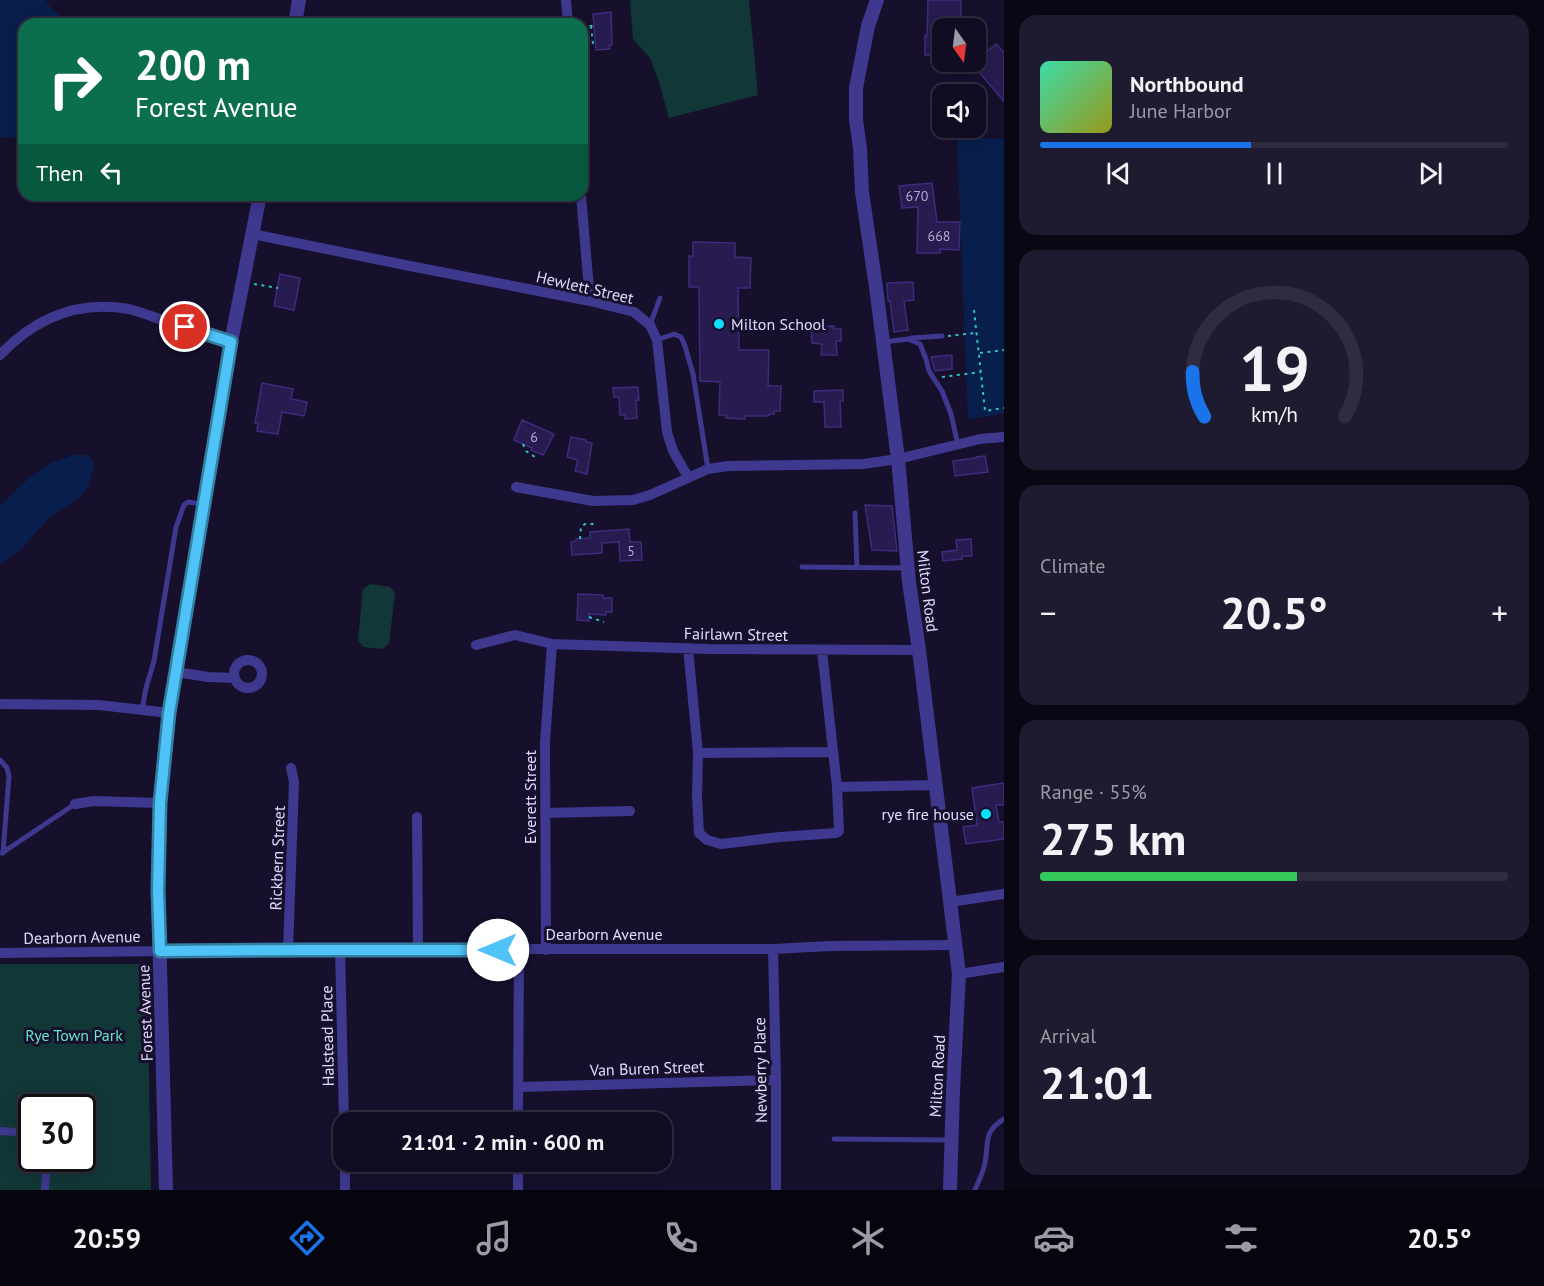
<!DOCTYPE html>
<meta charset="utf-8">
<style>
:root{--surface:#100c22;--page:#1e1a2f;--text:#f1f3f6;--muted:#9c9ba5;--line:#302c40;--accent:#1a73e8}
body{margin:0;font-family:"PT Sans",sans-serif;background:var(--page);color:var(--text);height:100vh;display:flex;flex-direction:column;font-size:22px;white-space:nowrap}
*{box-sizing:border-box;margin:0}
p{font-size:20px;color:var(--muted)}
.icon{flex:none;width:33px;height:33px;fill:none;stroke:currentColor;stroke-width:2;stroke-linecap:round;stroke-linejoin:round}
.map{position:relative;flex:1;overflow:hidden}
.panel{display:flex;flex-direction:column;gap:15px;padding:15px;background:#090713;width:540px}
.panel>*{flex:none}
.banner{position:absolute;left:18px;top:18px;width:570px;height:183px;border-radius:18px;box-shadow:0 3px 15px #0003,0 0 0 2px var(--line);background:#0b6e4f;color:#fff;overflow:hidden}
.needle{width:39px;rotate:166deg}
.buttons{position:absolute;left:932px;top:18px;display:grid;gap:12px}
.buttons a{display:grid;place-items:center;width:54px;height:54px;border-radius:12px;background:var(--surface);box-shadow:0 3px 15px #0003,0 0 0 2px var(--line);font-size:30px}
.speed{position:absolute;left:18px;top:1094px;display:flex;gap:12px;font-size:30px;font-weight:700;text-align:center}
.speed>*{display:grid;place-content:center;width:78px;height:78px;border-radius:50%;background:var(--surface);box-shadow:0 3px 15px #0003,0 0 0 2px var(--line);line-height:1}
.speed .limit{border:3px solid #111;border-radius:9px;background:#fff;color:#111}
.pin{position:absolute;display:grid;place-items:center;width:51px;height:51px;color:#fff;margin:-26px;border:3px solid #fff;border-radius:50%;box-shadow:0 2px 6px #0007}
.me{position:absolute;width:66px;margin:-33px;rotate:270deg;stroke-linejoin:round;filter:drop-shadow(0 0 4px #0008)}
.turn{display:flex;align-items:center;gap:21px;height:126px;padding:0 18px;font-size:27px}
.turn .icon{width:78px;height:78px;stroke-width:2.5}
.turn b{display:block;font-size:42px;line-height:51px}
.then{display:flex;align-items:center;height:57px;padding:0 18px;background:#0003;gap:12px;font-size:22px}
.big{font-size:45px;font-weight:700;line-height:1.1}
.panel .card{flex:1;display:flex;flex-direction:column;justify-content:center;gap:9px;min-width:0;padding:0 21px;border-radius:18px;background:var(--page)}
.panel .dial{align-items:center;gap:0}
.dial svg{height:156px;overflow:visible;fill:none;stroke:var(--line);stroke-width:7;stroke-linecap:round;text-anchor:middle}
.dial text{fill:var(--text);stroke:none}
.song{display:flex;align-items:center;gap:18px}
.cover{width:72px;height:72px;border-radius:9px;background:linear-gradient(135deg,hsl(160 70% 55%),hsl(60 70% 35%))}
.played{height:6px;border-radius:3px;background:linear-gradient(90deg,var(--accent) 45%,var(--line) 45%)}
.keys{display:flex;justify-content:space-around;direction:ltr}
.heat{display:flex;justify-content:space-between;align-items:center;font-size:33px;direction:ltr}
.charge{height:9px;border-radius:4px;background:linear-gradient(90deg,#34c759 55%,var(--line) 0)}
.trip{position:absolute;left:333px;top:1112px;width:339px;height:60px;border-radius:18px;background:var(--surface);box-shadow:0 3px 15px #0003,0 0 0 2px var(--line);font-weight:700;line-height:60px;text-align:center}
.tabs{display:flex;height:96px;justify-content:space-around;align-items:center;background:#06050e;color:var(--muted)}
.tabs .icon{width:42px;height:42px}
.tabs .selected{color:var(--accent)}
.tabs b{font-size:27px;color:var(--text)}
main{display:flex;flex:1;min-height:0}
.map>svg:first-child{display:block}
.green{fill:#123737;fill-rule:evenodd}
.water{fill:#081f4e}
.building{fill:#271b4f;stroke:#3e2b7c;stroke-width:1.5}
.lines{fill:none;stroke-linecap:round;stroke-linejoin:round}
.path{stroke:#29c5c1;stroke-width:2;stroke-dasharray:3 4.5;stroke-linecap:butt}
.service{stroke:#3e388e;stroke-width:5}
.pedestrian{stroke:#3e388e;stroke-width:8}
.minor{stroke:#3e388e;stroke-width:10}
.tertiary{stroke:#3e388e;stroke-width:14}
.route-casing{stroke:#337fa1;stroke-width:15}
.route{stroke:#4fc3f7;stroke-width:10}
.poi-dot{fill:#07dfff;stroke:#16102d;stroke-width:2}
.labels{text-anchor:middle;dominant-baseline:central;stroke-width:6;stroke-linejoin:round;paint-order:stroke}
.number-label{font-size:14px;fill:#b2abd3}
.street-label{font-size:16px;fill:#e0dbff;stroke:#16102d}
.poi-label{font-size:16px;fill:#e0dbff;stroke:#16102d;text-anchor:start}
.park-label{font-size:16px;fill:#5fe8ca;stroke:#16102d}
</style>
<main>
<div class="map">
<svg width="1004" height="1190" viewBox="0 0 1004 1190">
<rect width="100%" height="100%" fill="#16102d"/>
<!-- green -->
<path class="green" d="M630,0H749L758,95L669,118L659,82L650,58L633,39Z
M370,584L390,587L395,593L389,643L383,649L363,647L358,640L363,589Z
M0,964H147L151,1190H0ZM32,1107H82V1158H32Z"/>
<!-- water -->
<path class="water" d="M0,0H45L53,10L69,24H24V136L0,138Z
M957,137L1004,139V414L968,419Z
M73,455H87L93,461L94,467L87,489L80,497L49,518L20,550L0,564V506L31,476L51,463Z"/>
<!-- building -->
<path class="building" d="M928,0H961V28H942V56L925,55V35L927,36Z
M611,12L612,45H609L610,49L596,50L593,14Z
M996,44L1004,52V101L972,64Z
M932,183L937,222H960L959,250L940,249V253H917L918,207L902,208L899,186Z
M693,242L735,243V257L751,258L750,288H738L739,350H769L768,386H781L780,411H774V414H770L768,416H745V419L726,418V415H719L720,382L700,381L699,287H689V256H693Z
M280,274L300,278L294,310L274,306Z
M913,282L914,300L904,301L908,330L894,332L890,301H888L887,283Z
M834,326V329H841V341H836L837,355H821L822,344L812,343L811,327Z
M952,355V369L935,371L931,357Z
M262,383L293,389L291,399L307,402L304,416L282,412L278,434L257,431L258,423H255Z
M638,387L639,400H636L637,418L625,419V415H620L619,397H614L613,388Z
M843,390V401H840L841,427H825L824,402H814V391Z
M522,420L554,434L543,455L531,450L532,448L514,440Z
M571,437L586,440V442L592,443L587,474L575,471L578,460L567,457Z
M985,456L988,472L955,476L953,461L976,458V457Z
M865,505L892,506L897,551L872,550Z
M629,529L630,542H641L642,560L620,561L619,542L602,543V553L572,555L571,542L576,541V539L590,538V532Z
M971,539L972,556H962V559L943,561L942,552L957,550L956,540Z
M578,594L603,595V598H612V612H606V615L589,614V621L577,620Z
M1004,783V805H996L999,822H1004V839L966,844L963,827L977,825L972,788Z"/>
<g class="lines">
<!-- path -->
<path class="path" d="M582,26H595
M591,26L593,44
M254,284L278,288
M974,310L985,411L1004,408
M948,336L975,333
M980,353L1004,350
M942,377L981,372
M523,444L526,451L535,457
M580,539L581,527L585,524H595
M589,617L604,622"/>
<!-- service -->
<path class="service" d="M650,325L660,298
M911,338L942,336
M657,340L674,334L681,337L685,346L693,374L708,469
M884,342L908,339L920,344L926,359L929,371L942,391L951,414L958,445
M855,513L857,568
M802,567L906,568
M142,710L146,688L154,661L176,527L184,505L188,502L202,504
M0,760L7,768L9,776L3,853
M2,853L75,804
M834,1139L949,1140
M975,1190C978,1182 982,1175 984,1167C990,1145 981,1133 1004,1119"/>
<!-- pedestrian -->
<path class="pedestrian" d="M0,1131L32,1133
M45,1190L47,1158"/>
<!-- minor -->
<path class="minor" d="M566,0L568,24
M581,195L590,301
M252,234L415,267L590,301L634,312L650,325L657,340L667,432L673,451L688,477
M0,355C35,318 78,300 129,309C141,312 153,317 165,321C187,328 209,335 231,342
M516,487L593,501L633,500L650,495L708,469L728,466L863,464L898,459L980,439L1004,437
M476,645L515,635L552,644L708,649L919,650
M688,648L698,753L697,797L699,833L707,840L721,844L780,837L836,833L839,831L837,787L822,651
M234 674a14 14 0 1 1 28 0a14 14 0 1 1-28 0Z
M176,672L208,677L235,678
M0,704L99,705L169,713
M698,753L832,752
M837,787L936,785
M75,804L94,801L160,803
M545,813L630,811
M417,817L418,950
M950,902L1004,894
M340,949L344,1122
M773,949L776,1080V1190
M288,950L294,782L291,768
M546,950L545,742L552,644
M0,953L340,949H773L830,946L956,945
M959,974L1004,967
M519,1087L776,1080
M518,1122L519,950
M345,1161V1190
M518,1161V1190"/>
<!-- tertiary -->
<path class="tertiary" d="M877,0L868,26L856,88V120L860,148L862,192L876,287L898,459L909,582L919,650L959,974L953,1091L950,1190
M295,24L299,0
M166,1190L158,890L160,803L169,713L231,342L260,195"/>
</g>
<g class="lines">
<defs>
<path id="route" d="M185,327L231,342L169,713L160,803L158,890L160,951L305,950H498"/>
</defs>
<!-- route casing -->
<use href="#route" class="route-casing"/>
<!-- route -->
<use href="#route" class="route"/>
</g>
<!-- markers -->
<g class="poi-dot">
<circle cx="719" cy="324" r="6"/>
<circle cx="986" cy="814" r="6"/>
</g>
<g class="labels">
<!-- number labels -->
<g class="number-label">
<text x="917" y="196">670</text>
<text x="939" y="236">668</text>
<text x="534" y="437">6</text>
<text x="631" y="551">5</text>
</g>
<!-- street labels -->
<g class="street-label">
<text transform="translate(585 287) rotate(13)">Hewlett Street</text>
<text transform="translate(928 591) rotate(83)">Milton Road</text>
<text transform="translate(736 634) rotate(1)">Fairlawn Street</text>
<text transform="translate(530 797) rotate(-90)">Everett Street</text>
<text transform="translate(277 858) rotate(-88)">Rickbern Street</text>
<text x="604" y="934">Dearborn Avenue</text>
<text transform="translate(82 937) rotate(-1)">Dearborn Avenue</text>
<text transform="translate(145 1013) rotate(-92)">Forest Avenue</text>
<text transform="translate(327 1036) rotate(-91)">Halstead Place</text>
<text transform="translate(647 1068) rotate(-2)">Van Buren Street</text>
<text transform="translate(760 1070) rotate(-91)">Newberry Place</text>
<text transform="translate(937 1076) rotate(-87)">Milton Road</text>
</g>
<!-- poi labels -->
<g class="poi-label">
<text x="731" y="324">Milton School</text>
<text x="974" y="814" text-anchor="end">rye fire house</text>
</g>
<!-- park labels -->
<g class="park-label">
<text x="74" y="1035">Rye Town Park</text>
</g>
</g>
</svg>
<div class="buttons">
<a><svg class="needle" viewBox="-14 -14 28 28"><path d="M0-13l5 13h-10z" fill="#e53935"/><path d="M0 13l5-13h-10z" fill="#9c9ba5"/></svg></a>
<a><svg class="icon" aria-label="sound" viewBox="0 0 24 24"><path d="M4 9h4l5-4v14l-5-4H4zM17 9q2 3 0 6"/></svg></a>
</div>
<div class="speed"><div class="limit">30</div></div>
<div class="pin" style="left:185px;top:327px;background:#d93025"><svg class="icon" aria-label="arrive" viewBox="0 0 24 24"><path d="M6 21V4h12l-3 4 3 4H6"/></svg></div>
<svg class="me" style="left:498px;top:950px" viewBox="-20 -20 40 40"><circle r="19" fill="#fff"/><path d="M0-13L10 11 0 6-10 11z" fill="#4fc3f7"/></svg>
<div class="trip">21:01 · 2 min · 600 m</div>
<div class="banner">
<div class="turn"><svg class="icon" aria-label="right" viewBox="0 0 24 24"><path d="M7 20v-9h11M14 6l5 5-5 5"/></svg><div><b>200 m</b>Forest Avenue</div></div>
<div class="then">Then<svg class="icon" aria-label="left" viewBox="0 0 24 24"><path d="M17 20v-9H6M10 6l-5 5 5 5"/></svg></div>
</div>
</div>
<section class="panel">
<div class="card">
<div class="song"><i class="cover"></i><div><b>Northbound</b><p>June Harbor</p></div></div>
<div class="played"></div>
<div class="keys"><svg class="icon" aria-label="previous" viewBox="0 0 24 24"><path d="M18 5L8 12l10 7zM5 5v14"/></svg><svg class="icon" aria-label="pause" viewBox="0 0 24 24"><path d="M8 5v14M16 5v14"/></svg><svg class="icon" aria-label="next" viewBox="0 0 24 24"><path d="M6 5l10 7-10 7zM19 5v14"/></svg></div>
</div>
<div class="card dial"><svg viewBox="0 0 100 80">
<path d="M14 69A42 42 0 1 1 86 69"/>
<path d="M14 69A42 42 0 0 1 8 46" stroke="#1a73e8"/>
<text x="50" y="56" font-size="32" font-weight="700">19</text>
<text x="50" y="72" font-size="11">km/h</text>
</svg></div>
<div class="card"><p>Climate</p>
<div class="heat"><a>−</a><b class="big">20.5°</b><a>+</a></div>
</div>
<div class="card"><p>Range · 55%</p><b class="big">275 km</b><div class="charge"></div></div>
<div class="card"><p>Arrival</p><b class="big">21:01</b></div>
</section>
</main>
<nav class="tabs">
<b>20:59</b>
<svg class="icon selected" aria-label="directions" viewBox="0 0 24 24"><path d="M12 3l9 9-9 9-9-9zM9 14v-3h6M13 9l2 2-2 2"/></svg>
<svg class="icon" aria-label="music" viewBox="0 0 24 24"><path d="M9 18V5l10-2v13"/><circle cx="6" cy="18" r="3"/><circle cx="16" cy="16" r="3"/></svg>
<svg class="icon" aria-label="phone" viewBox="0 0 24 24"><path d="M5 4h4l2 5-3 2q2 4 5 5l2-3 5 2v4C11 20 4 13 5 4z"/></svg>
<svg class="icon" aria-label="climate" viewBox="0 0 24 24"><path d="M12 3v18M4 7l16 10M4 17L20 7"/></svg>
<svg class="icon" aria-label="car" viewBox="0 0 24 24"><path d="M5 17H2v-5l4-1 3-4h7l3 4 3 1v5h-3M9 17h6M6 11h13"/><circle cx="7" cy="17" r="2"/><circle cx="17" cy="17" r="2"/></svg>
<svg class="icon" aria-label="filters" viewBox="0 0 24 24"><path d="M4 7h16M4 17h16"/><circle cx="9" cy="7" r="2"/><circle cx="15" cy="17" r="2"/></svg>
<b>20.5°</b>
</nav>
